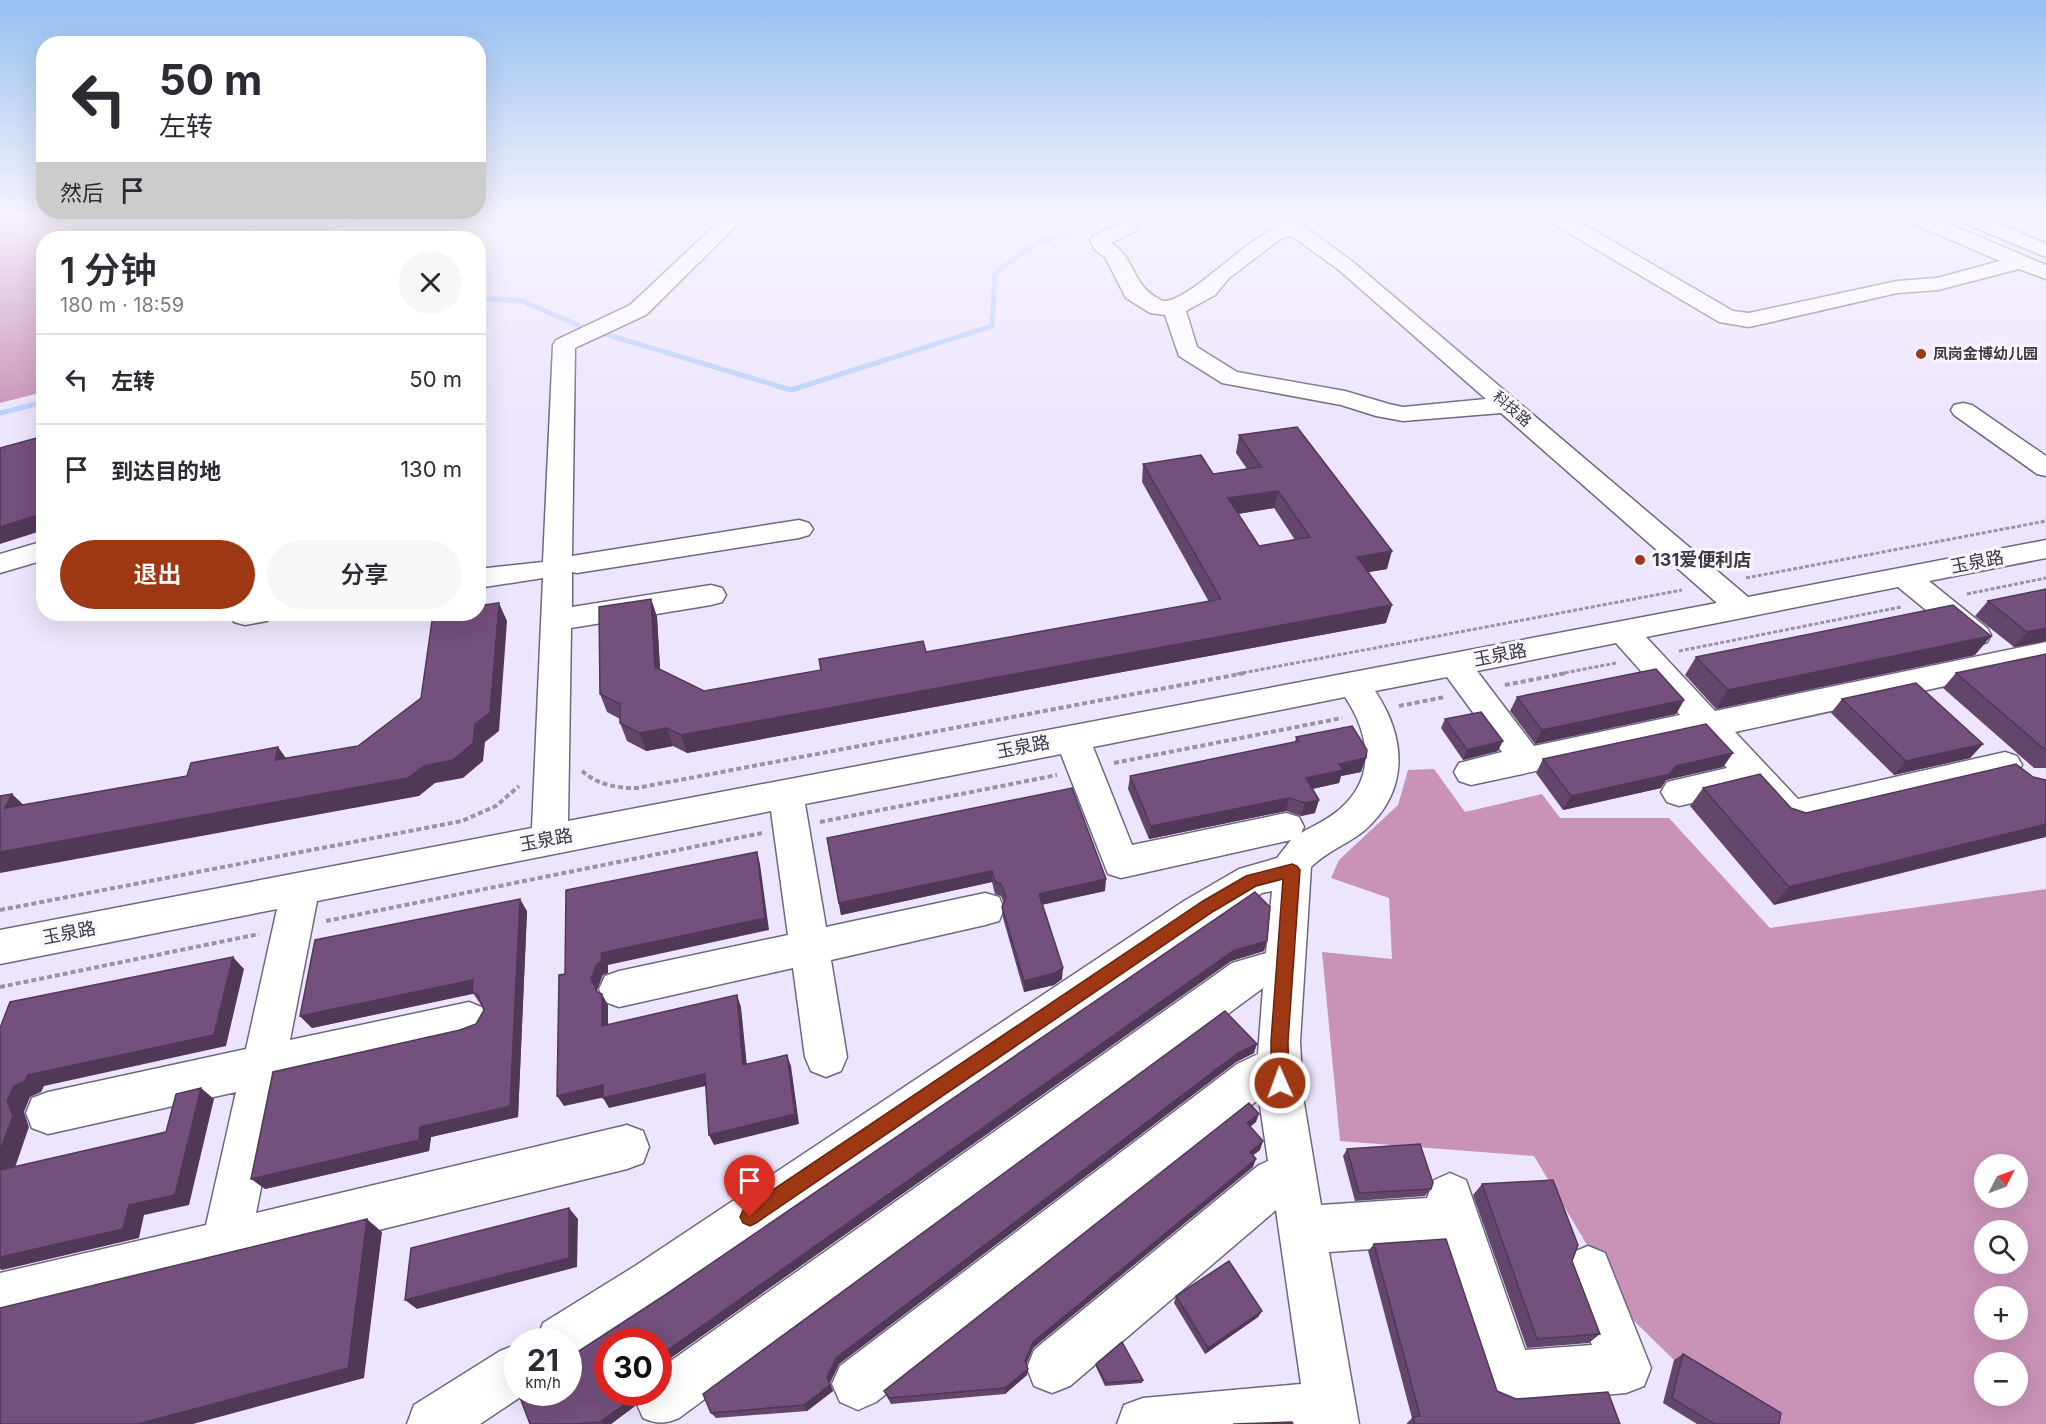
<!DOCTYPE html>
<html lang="zh">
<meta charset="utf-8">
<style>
body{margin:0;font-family:Inter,"Noto Sans SC",sans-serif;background:#f7f7f7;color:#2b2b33;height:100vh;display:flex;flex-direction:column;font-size:22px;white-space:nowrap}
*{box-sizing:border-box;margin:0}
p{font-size:20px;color:#7c7c81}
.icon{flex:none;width:33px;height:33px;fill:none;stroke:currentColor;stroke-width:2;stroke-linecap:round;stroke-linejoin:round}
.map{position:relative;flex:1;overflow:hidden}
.panel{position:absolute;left:36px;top:231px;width:450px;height:390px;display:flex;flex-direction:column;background:#fff;border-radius:24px;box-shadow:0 6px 24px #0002}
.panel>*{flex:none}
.top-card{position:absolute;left:36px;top:36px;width:450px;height:183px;border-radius:24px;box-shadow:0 6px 24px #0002;background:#fff;color:#2b2b33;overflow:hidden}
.needle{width:39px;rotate:48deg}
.fabs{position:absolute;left:1974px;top:1154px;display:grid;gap:12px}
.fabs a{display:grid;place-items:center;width:54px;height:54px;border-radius:50%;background:#fff;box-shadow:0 6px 24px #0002;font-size:30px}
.speed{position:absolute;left:504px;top:1328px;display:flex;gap:12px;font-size:30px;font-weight:700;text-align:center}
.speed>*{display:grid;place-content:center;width:78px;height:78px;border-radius:50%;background:#fff;box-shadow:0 6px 24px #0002;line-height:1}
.speed small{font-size:15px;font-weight:400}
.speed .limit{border:9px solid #d22;background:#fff;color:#111}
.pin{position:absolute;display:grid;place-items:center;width:51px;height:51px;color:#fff;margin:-62px -26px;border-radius:50% 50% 50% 0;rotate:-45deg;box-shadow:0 0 6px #0007}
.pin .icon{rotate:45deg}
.me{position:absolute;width:66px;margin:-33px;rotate:358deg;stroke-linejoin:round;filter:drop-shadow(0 0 4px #0008)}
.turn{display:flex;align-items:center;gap:21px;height:126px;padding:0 24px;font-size:27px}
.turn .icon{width:78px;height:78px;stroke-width:2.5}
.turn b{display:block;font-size:42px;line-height:51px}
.then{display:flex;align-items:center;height:57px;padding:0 24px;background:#0003;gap:12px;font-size:22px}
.round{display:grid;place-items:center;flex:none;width:63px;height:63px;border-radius:32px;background:#f7f7f7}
.head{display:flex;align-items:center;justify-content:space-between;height:102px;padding:0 24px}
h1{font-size:36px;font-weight:600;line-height:45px}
.cta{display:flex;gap:12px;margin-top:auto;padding:12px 24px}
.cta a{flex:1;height:69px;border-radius:36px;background:#9e3814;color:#fff;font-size:24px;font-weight:600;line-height:69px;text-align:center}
.cta a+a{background:#f7f7f7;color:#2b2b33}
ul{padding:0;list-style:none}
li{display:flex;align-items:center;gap:18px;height:90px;padding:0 24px;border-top:2px solid #e1e1e2}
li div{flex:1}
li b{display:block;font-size:22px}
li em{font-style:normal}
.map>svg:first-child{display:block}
.forest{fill:#c992b7;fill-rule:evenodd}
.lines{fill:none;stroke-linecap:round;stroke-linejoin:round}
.stream{stroke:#b8d1fc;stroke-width:5}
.minor-casing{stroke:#6f6780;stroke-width:3}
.highway-casing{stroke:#6f6780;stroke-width:3}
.path-far1{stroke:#9993a5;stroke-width:3;stroke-dasharray:4 2;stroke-linecap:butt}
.path{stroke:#9993a5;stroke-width:4;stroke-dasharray:5 3;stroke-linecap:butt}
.minor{fill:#fff;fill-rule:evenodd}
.highway{fill:#fff;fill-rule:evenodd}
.wall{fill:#64456c;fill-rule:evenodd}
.shaded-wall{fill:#513858}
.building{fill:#74507d;stroke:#513858;stroke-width:1.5;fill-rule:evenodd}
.route{fill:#9e3814;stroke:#67240d;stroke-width:1.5}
.poi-dot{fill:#9e3814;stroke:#f8f6fc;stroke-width:2}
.labels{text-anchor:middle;stroke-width:6;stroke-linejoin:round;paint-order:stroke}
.far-poi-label{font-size:15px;font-weight:bold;fill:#3c3844;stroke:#f8f6fc;text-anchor:start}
.far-street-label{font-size:15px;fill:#3c3844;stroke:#f8f6fc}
.poi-label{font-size:18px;font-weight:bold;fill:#3c3844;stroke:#f8f6fc;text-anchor:start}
.street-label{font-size:18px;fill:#3c3844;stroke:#f8f6fc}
</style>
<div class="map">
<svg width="2046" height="1424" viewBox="0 0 2046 1424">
<rect width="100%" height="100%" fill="#ede5fd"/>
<path class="forest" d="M0,216H370L327,231L337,238H44L43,392L0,403Z
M1434,769L1465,812L1542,794L1560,818H1669L1770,928L2046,889V1424H1775L1674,1360L1630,1317L1534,1156L1340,1141L1322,952L1392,959L1389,898L1331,878L1339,860L1398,805L1408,770ZM1984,1164H2018V1197H1984ZM1984,1230H2018V1263H1984ZM1984,1296H2018V1329H1984ZM1984,1362H2018V1395H1984Z"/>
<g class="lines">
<path class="stream" d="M478,298L522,301L582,327L791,390L992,326L995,273L1037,243L1066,233
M0,413L44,402"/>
<g class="minor-casing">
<path id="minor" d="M725,216H746L646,315L575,348L572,556L799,520L809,523L813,529L809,535L799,538L577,573L572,572V607L711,585L722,588L726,595L722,602L711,605L571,628L568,821L1717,603L1501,413L1403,421L1376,416L1341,405L1222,383L1179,356L1165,315L1150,313L1126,298L1105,257L1095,250L1090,240L1093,236L1122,223H1136L1139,227L1136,231L1111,243C1136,258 1131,286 1161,300C1181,310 1250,234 1279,227L1268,216H1290L1353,262L1748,597L2046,540V558L1929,581L1987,628L1991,635L1987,642L1976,646L1965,642L1898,587L1646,637L1715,711L2046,642V664L1735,732L1798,799L2005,752L2017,756L2022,765L2017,774L2005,778L1791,829L1778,825L1747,790L1679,806L1667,802L1661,792L1667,782L1727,768L1698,736L1471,785L1459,781L1454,772L1459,763L1502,752L1447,677L1375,691C1406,737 1410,790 1365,830C1348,844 1327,851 1311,867L1300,1041L1303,1097L1321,1205L1427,1198L1434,1180L1450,1173L1466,1180L1525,1350L1592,1345L1564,1270L1571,1253L1588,1246L1605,1253L1651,1368L1644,1386L1626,1393L1508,1403L1490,1395L1441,1244L1329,1252L1359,1424H1117L1124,1405L1143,1398L1301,1384L1276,1210L1070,1386L1052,1393L1034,1386L1027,1368L1034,1350L1259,1165L1268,1161L1259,1099L876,1402L858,1410L840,1402L832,1384L840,1366L1237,1064L1258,1054L1263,988L679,1418C665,1424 657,1424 643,1418L635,1400L638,1392H658V1370L1232,963L1266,953L1272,891L1262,893L1212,925L669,1300L579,1359L568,1363V1341H536L543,1323L635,1266L1184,901L1239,869L1277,858L1291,840L1121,878L1108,874L1061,754L805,804L826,927L985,893L999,897L1004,909L999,921L985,925L831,960L847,1057L841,1071L826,1077L811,1071L805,1057L793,968L619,1007L605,1002L599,989L605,976L619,971L788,935L771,811L317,901L290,1040L469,1002L484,1008L490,1021L484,1034L469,1040L282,1082L256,1213L627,1125L643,1131L649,1147L643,1163L627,1169L0,1323V1273L206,1225L236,1092L48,1134L32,1128L26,1113L32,1098L48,1092L246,1049L277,909L0,964V930L532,828L543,578L478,588V569L543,562L553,345L556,340L630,305ZM1292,236L1339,270L1486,399L1403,407L1389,404L1345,391L1237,372L1197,347L1186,311L1215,295L1229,278L1282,238ZM1616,643L1680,715L1534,746L1477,671ZM1345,697C1369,733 1377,776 1341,808C1329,819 1315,825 1301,833L1304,827L1299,817L1286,813L1132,845L1093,747Z
M1545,216H1569L1733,311L1749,313L1897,281L1937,278L2000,261L1905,220L1903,216H1930L2046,265V279L2019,269L1938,290L1897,293L1749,327L1719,322L1547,220Z
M1963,403L1972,405L2046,456V476L2037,474L1954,415L1951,410L1954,405Z
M44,541V560L0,573V554Z
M231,614H271L267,621L245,625L234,622Z
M518,1344V1392H528L480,1424H407L414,1405L500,1351Z"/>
</g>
<g class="highway-casing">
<path id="highway" d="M1954,216H1981L2046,244V257L1956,220Z"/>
</g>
<path class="path-far1" d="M1746,578L2046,521
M1967,594L2046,578
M1679,651L1901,607
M1237,674L1682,590
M1559,674L1616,663"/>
<path class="path" d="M1505,685L1567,673
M1399,706L1445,697
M1114,763L1342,718
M582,771C598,785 616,788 637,788L1245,673
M820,822L1057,775
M0,910L462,821L496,806L519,786
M326,921L762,833
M0,987L259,934"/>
<use href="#minor" class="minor"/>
<use href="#highway" class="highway"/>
</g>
<path class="wall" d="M1239,435L1387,569L1368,572L1386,623L687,753L673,746L646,751L627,741L620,723V719L607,712L600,694L651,599L657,617L660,670L704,691L1209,602L1142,482L1143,464L1213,474L1247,469L1236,453ZM1274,508L1295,540L1259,546L1238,514Z
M2046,589V641L2014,647L1975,616L1988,601Z
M2046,654V768H2034L1943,688L1956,673Z
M1975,655L1716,709L1685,675L1696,657Z
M1517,697L1684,700L1676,714L1535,744L1510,711Z
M1842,699L1983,744L1970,758L1894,775L1831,713Z
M1445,719L1498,751L1463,760L1441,728Z
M1296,737L1361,772L1341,776L1339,783L1312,789L1315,813L1301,816L1286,811L1149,839L1128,789L1130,776L1295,742Z
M1733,753L1723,767L1666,780L1661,788L1563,810L1536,773L1543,759Z
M2016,764L1774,905L1690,806L1703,788L1791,808L1806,813Z
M827,838L1105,891L1042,905L1062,979L1054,985L1024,992L1003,918L1002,907L1004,903L1001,896L995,894L992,882L841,915Z
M1255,892L1264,951L1231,961L658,1367V1341H608L635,1406L611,1424H530L573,1355L665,1295Z
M527,911L518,1117L431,1137L429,1151L265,1189L476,1024L484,1010L481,1005L473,993L312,1028L300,1016Z
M1225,1011L1254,1053L1236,1062L839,1364L830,1383L833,1391L807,1411L716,1418L711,1413Z
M1256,1122L1250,1127L1260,1150L1253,1155V1167L1033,1348L1026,1365L1028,1369L1027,1375L1005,1394L891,1404L884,1391Z
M1347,1149L1431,1189L1425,1196L1355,1201L1343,1156Z
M1482,1184L1572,1261L1600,1334L1589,1343L1527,1348L1473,1195Z
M1374,1244L1497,1391L1516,1399L1620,1424H1407V1423L1412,1418L1368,1251Z
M1176,1296L1262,1311L1258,1317L1205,1354L1174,1303Z
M1683,1354L1779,1424H1697L1663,1403L1674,1360Z
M1096,1364L1143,1380L1142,1383L1105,1386L1096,1367Z"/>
<path class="shaded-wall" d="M1278,491L1274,508L1225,516L1228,498Z
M44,513V530L0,544V527Z
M1392,551L1387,569L1352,575L1357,557Z
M651,599L657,617L661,685L655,667Z
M499,603L507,621L499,731L485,742L483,761L463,778L435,783L419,796L0,873V852L475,724Z
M1392,605L1386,623L687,753L681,735Z
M2046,628V641L2014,647L2027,632Z
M1991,636L1975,655L1716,709L1728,690Z
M1684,700L1676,714L1535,744L1542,730Z
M667,728L673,746L646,751L639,733Z
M1503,741L1498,751L1463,760L1467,750Z
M1983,744L1970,758L1894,775L1906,761Z
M278,747L291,765L275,760Z
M1733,753L1723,767L1666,780L1661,788L1563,810L1571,796L1676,766Z
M1366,758L1361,772L1341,776L1339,783L1303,791L1306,778L1339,764Z
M12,794L30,811L5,808Z
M1289,798L1286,811L1149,839L1151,826Z
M1319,800L1315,813L1301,816L1305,803Z
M2046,824V837L1774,905L1789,887Z
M757,852L760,864L769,930L608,965V973L603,975L597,990L602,1001V994L608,1005V1037L602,1026L597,992L591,978L601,953Z
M992,871V882L841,915L839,903Z
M1106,879L1105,891L1038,905L1039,894Z
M520,899L527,911L518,1117L431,1137L429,1151L265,1189L251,1179L420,1127L510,1106Z
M1267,941L1264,951L1231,961L658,1367V1357L1233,951Z
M233,957L244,969L226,1046L44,1086L41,1092L30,1097L24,1112L29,1127L10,1182L0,1176V1151L7,1101L14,1086L28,1075Z
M1063,968L1062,979L1054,985L1024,992V981Z
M473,980L482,992L312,1028L300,1016Z
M737,995L741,1007L748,1076L743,1065Z
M1257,1044L1254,1053L1236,1062L839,1364L830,1383L833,1391L807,1411L804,1405L827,1377L836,1358L1238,1053Z
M787,1055L791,1066L799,1124L714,1145L709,1135Z
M705,1074L710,1085L609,1108L603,1098Z
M603,1085L610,1096L564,1106L557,1096Z
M201,1088L214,1099L189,1205L144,1215L139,1238L2,1270L0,1269V1257L129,1205Z
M1259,1114L1256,1122L1244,1132L1247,1123Z
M1263,1141L1260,1150L1247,1160L1250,1152Z
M1256,1159L1253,1167L1033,1348L1025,1367V1361L1033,1342Z
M569,1208L578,1219L577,1267L417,1309L405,1300Z
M367,1219L382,1232L364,1378L193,1424H138Z
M1262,1311L1258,1317L1205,1354L1208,1348Z
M1028,1369L1027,1375L1005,1394V1388Z
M627,1392H636L633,1399L635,1406L611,1424H603L600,1422Z"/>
<path class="building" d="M1297,427L1392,551L1357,557L1392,605L681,735L667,728L639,733L620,723V704L600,694L599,607L651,599L655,667L704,691L821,670L819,659L923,641L926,652L1221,599L1143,464L1201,455L1213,474L1261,467L1239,435ZM1278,491L1310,537L1259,546L1228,498Z
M44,436V513L0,527V448Z
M2046,589V628L2027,632L1988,601Z
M499,603L490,713L475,724L473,743L453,760L424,766L408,778L0,852V796L12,794L5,808L187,776L191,763L278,747L275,760L358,746L421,698L433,614H478V606Z
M1953,605L1991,636L1728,690L1696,657Z
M2046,654V751L1956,673Z
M1656,669L1684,700L1542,730L1517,697Z
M1916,683L1983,744L1906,761L1842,699Z
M1481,712L1503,741L1467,750L1445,719Z
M1706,724L1733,753L1676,766L1670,774L1571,796L1543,759Z
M1352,726L1367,750L1366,758L1339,764L1343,770L1306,778L1319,800L1305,803L1289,798L1151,826L1130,776L1299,741L1296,737Z
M2016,764L2033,777L2046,780V824L1789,887L1703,788L1760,774L1791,808L1806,813Z
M1072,788L1106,879L1039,894L1063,968L1055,973L1024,981L1002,907L1006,897L1001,884L995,882L992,871L839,903L827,838Z
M757,852L765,918L601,953L602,961L597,964L591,978L597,992L602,994V1026L737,995L743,1065L787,1055L795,1114L709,1135L705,1074L603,1098V1085L557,1096L559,975L565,974L566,890Z
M1255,892L1270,907L1267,941L1233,951L658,1357V1341H608V1392H627V1393L629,1401L600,1422L575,1424H530L518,1392H568V1356L573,1355L665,1295Z
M520,899L510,1106L420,1127L419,1140L251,1179L273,1072L460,1030L476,1024L484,1010L478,995L472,992L473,980L300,1016L315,940Z
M233,957L214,1035L28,1075L25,1081L14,1086L7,1101L13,1116L0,1151V1028L10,1002Z
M1225,1011L1257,1044L1238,1053L836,1358L827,1377L830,1385L804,1405L711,1413L703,1394Z
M201,1088L175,1195L129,1205L123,1229L0,1257V1170L166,1132L176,1094Z
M1249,1103L1259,1114L1247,1123L1263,1141L1250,1152L1256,1159L1033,1342L1025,1361L1028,1369L1005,1388L889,1398L884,1391Z
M1420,1144L1433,1183L1431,1189L1359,1193L1347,1149Z
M1553,1180L1578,1245L1572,1261L1600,1334L1537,1339L1482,1184Z
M569,1208V1258L405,1300L411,1248Z
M367,1219L348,1368L138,1424H0V1308Z
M1446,1239L1497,1391L1516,1399L1608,1392L1620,1424H1415L1413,1417L1420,1416L1374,1244Z
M1229,1261L1262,1311L1208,1348L1176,1296Z
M1122,1342L1143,1380L1106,1383L1096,1364Z
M1683,1354L1781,1413L1779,1424H1714L1672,1398Z
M518,1378V1384H515L513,1381Z
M1292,1422L1293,1424H1233Z"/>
<linearGradient id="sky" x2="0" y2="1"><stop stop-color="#95c0f0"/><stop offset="0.52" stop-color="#f7f3fe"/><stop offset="1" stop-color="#f7f3fe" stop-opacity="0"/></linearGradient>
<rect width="2046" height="416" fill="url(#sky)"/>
<path class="route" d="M1292,864L1297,866L1300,870L1288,1041L1289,1083L1286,1089L1280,1091L1274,1089L1271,1083V1041L1283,879L1256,886L1214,911L756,1223L750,1226L743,1223L740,1217L743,1210L1203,901L1246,876Z"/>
<g class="poi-dot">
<circle cx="1921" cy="354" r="6"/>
<circle cx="1640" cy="560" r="6"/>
</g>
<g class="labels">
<g class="far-poi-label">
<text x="1933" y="359">凤岗金博幼儿园</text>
</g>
<g class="far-street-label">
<text transform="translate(1512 409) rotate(41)" y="5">科技路</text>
</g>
<g class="poi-label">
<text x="1652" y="566">131爱便利店</text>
</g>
<g class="street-label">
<text transform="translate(1977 562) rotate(-11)" y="6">玉泉路</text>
<text transform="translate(1500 655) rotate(-11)" y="6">玉泉路</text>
<text transform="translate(1023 747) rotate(-11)" y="6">玉泉路</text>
<text transform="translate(546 840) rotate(-11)" y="6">玉泉路</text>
<text transform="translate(69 933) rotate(-11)" y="6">玉泉路</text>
</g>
</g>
</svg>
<div class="fabs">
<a><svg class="needle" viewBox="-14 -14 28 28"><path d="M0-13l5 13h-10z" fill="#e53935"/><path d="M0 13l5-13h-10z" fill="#7c7c81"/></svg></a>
<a><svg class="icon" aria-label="search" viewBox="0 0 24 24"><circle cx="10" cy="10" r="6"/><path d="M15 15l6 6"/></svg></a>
<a>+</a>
<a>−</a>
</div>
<div class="speed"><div>21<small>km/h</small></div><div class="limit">30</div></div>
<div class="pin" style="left:750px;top:1217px;background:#d93025"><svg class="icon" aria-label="arrive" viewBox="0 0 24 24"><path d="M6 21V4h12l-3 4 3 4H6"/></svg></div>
<svg class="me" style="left:1280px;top:1083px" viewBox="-20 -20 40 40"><circle r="17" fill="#9e3814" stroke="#fff" stroke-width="3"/><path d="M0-11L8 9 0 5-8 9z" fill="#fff"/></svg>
<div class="top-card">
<div class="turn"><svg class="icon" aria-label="left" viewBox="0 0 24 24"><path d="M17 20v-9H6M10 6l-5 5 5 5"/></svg><div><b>50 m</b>左转</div></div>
<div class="then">然后<svg class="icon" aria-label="arrive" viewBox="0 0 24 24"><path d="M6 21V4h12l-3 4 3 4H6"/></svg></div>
</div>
<section class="panel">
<div class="head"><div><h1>1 分钟</h1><p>180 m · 18:59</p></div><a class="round"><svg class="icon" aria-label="close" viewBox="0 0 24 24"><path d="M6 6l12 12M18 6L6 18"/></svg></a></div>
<ul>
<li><svg class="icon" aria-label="left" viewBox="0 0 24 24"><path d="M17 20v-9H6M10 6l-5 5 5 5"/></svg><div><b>左转</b></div><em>50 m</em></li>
<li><svg class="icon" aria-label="arrive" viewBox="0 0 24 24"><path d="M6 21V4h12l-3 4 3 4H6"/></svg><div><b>到达目的地</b></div><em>130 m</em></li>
</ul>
<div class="cta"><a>退出</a><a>分享</a></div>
</section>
</div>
